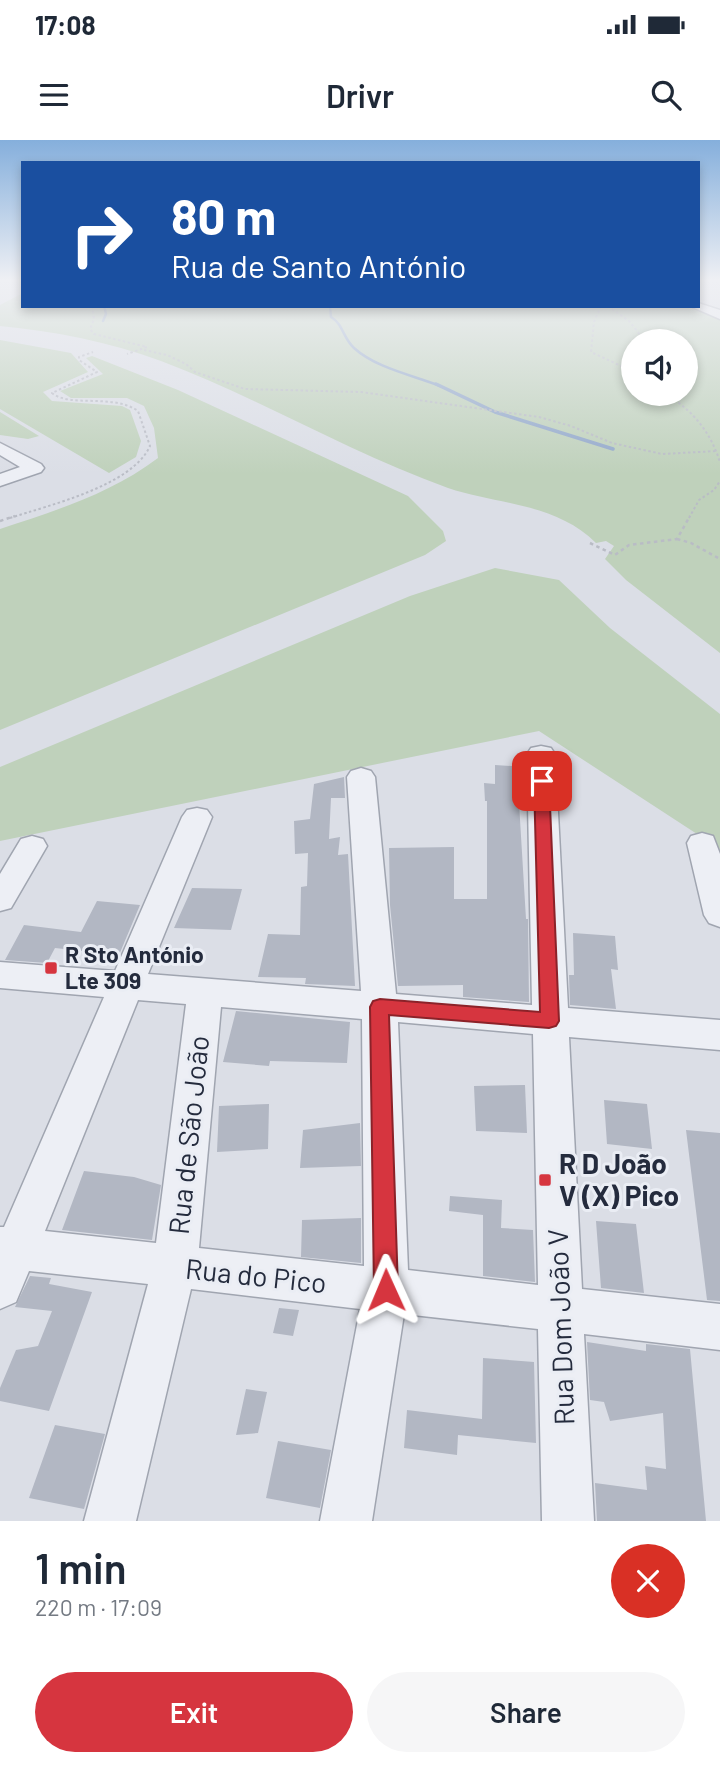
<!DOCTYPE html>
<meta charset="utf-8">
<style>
body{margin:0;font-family:Barlow,sans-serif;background:#f6f6f7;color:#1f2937;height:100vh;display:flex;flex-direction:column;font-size:26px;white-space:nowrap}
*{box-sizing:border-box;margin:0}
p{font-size:23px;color:#747a83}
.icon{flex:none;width:38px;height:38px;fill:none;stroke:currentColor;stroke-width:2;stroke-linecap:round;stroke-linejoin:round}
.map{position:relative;height:1381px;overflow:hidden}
.drawer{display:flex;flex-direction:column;background:#fff;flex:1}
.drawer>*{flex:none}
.guide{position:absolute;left:21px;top:21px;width:679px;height:147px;border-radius:0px;box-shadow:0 4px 10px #0003;background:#1a4fa0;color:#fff;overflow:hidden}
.controls{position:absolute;left:621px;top:189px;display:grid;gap:14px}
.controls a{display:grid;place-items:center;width:77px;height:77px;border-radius:50%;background:#fff;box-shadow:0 4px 10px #0003;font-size:35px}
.pin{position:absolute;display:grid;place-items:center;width:60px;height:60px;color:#fff;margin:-30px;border-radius:14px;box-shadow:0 4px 10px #0006}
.me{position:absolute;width:77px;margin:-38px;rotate:359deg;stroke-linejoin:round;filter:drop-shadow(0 0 5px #0008)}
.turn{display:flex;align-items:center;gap:24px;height:147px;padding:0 35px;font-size:32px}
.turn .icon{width:91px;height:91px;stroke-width:2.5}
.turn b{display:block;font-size:49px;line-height:60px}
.round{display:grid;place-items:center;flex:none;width:74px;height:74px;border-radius:37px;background:#f6f6f7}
.head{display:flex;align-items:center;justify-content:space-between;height:119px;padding:0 35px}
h1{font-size:42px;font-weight:600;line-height:52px}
.cta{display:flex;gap:14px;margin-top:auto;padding:14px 35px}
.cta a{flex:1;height:80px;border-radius:42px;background:#d6353f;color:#fff;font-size:28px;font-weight:600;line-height:80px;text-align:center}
.cta a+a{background:#f6f6f7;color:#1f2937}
.status{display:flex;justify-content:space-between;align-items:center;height:49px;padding:0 35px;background:#fff;direction:ltr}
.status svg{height:19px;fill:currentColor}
header{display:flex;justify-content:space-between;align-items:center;height:91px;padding:0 35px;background:#fff;font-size:32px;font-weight:600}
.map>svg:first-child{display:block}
.green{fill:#bfd1bb;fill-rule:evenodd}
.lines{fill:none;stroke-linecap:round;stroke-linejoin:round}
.stream-far1{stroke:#92a8ca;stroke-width:2.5}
.stream{stroke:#92a8ca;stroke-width:3.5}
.building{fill:#b2b7c3}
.minor-casing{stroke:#a0a5b0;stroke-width:3}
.path-far1{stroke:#b9bcc5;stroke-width:2;stroke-dasharray:2.5 2.5;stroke-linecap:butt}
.path{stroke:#b9bcc5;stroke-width:2.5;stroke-dasharray:3.5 3.5;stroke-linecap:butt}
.minor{fill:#edeff5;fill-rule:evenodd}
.route{fill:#d6353f;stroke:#8b2229;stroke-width:2}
.poi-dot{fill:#d6353f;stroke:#eaedf4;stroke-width:2.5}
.labels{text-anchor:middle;stroke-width:6;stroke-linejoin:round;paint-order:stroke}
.poi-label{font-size:23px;font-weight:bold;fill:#242b3d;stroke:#eaedf4;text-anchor:start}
.near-street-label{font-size:28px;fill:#242b3d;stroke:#eaedf4}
.near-poi-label{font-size:28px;font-weight:bold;fill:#242b3d;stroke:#eaedf4;text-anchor:start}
</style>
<div class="status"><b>17:08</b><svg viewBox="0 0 49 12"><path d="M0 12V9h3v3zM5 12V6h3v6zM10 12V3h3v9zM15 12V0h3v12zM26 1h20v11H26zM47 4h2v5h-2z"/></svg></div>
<header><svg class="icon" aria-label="menu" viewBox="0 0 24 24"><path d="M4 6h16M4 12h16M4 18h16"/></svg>Drivr<svg class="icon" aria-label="search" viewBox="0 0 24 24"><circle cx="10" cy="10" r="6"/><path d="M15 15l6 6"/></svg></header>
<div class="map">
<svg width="720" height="1381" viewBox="0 0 720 1381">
<rect width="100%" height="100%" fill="#dbdee6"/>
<path class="green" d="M23,153V166H684L720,179V513L626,440L605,419L614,406L606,401L596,403C556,363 499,365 448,348C350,313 259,258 161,221C110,202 54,191 0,186V165ZM634,201H686V254H634Z
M0,200L71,213L88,232L43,252L52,261L122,266L130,270L141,301L136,317L109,333L0,269Z
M92,216L178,250L408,356L443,391L446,401L425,415L0,590V389C57,370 110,354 158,318L154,288L144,266L127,258H71L60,251L103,234L86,218Z
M0,272L39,296L28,299L0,295Z
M495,428L559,440L610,488L720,574V709L539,591L0,701V627L410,456Z"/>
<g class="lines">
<path class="stream-far1" d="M330,166L331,177C343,184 343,198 354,208C376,228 412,235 440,246
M103,181L106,174L104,166"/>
<path class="stream" d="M436,244L495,272L613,309"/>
</g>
<path class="building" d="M495,625L525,627L524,663H519L526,779H528L529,862L463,857V845L398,846L390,765L389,708L454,707V759H487V661H485L484,643L495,644Z
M344,637L345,658H331L329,699L340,697L338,715L348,714L355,846L305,844L306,838L258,837L268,794L300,795L301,747L307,746L308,713L295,714L294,681L310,679L314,644Z
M192,748L242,749L231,790L174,788Z
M97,761L140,765L119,815L55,808L47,823L5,820L24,785L81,792Z
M573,793L615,796L618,830L611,829L616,869L570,865L569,835H574Z
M236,871L350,882L347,923L270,921L269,926L223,922Z
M525,945L527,993L476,991L474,946Z
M604,960L647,964L652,1009L607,1004Z
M269,964L268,1009L217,1012L219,966Z
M360,983L361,1026L300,1028L303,990Z
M686,990L720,993V1161L707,1160Z
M84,1031L134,1037L161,1045L152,1100L62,1090Z
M450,1056L502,1060L501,1088L533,1090L535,1142L483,1136V1075L449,1071Z
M361,1078V1123L301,1117L302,1080Z
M596,1081L636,1084L644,1153L601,1148Z
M30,1136L51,1138L49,1144L92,1152L49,1271L0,1261V1248L16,1210L38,1206L52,1171L15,1167Z
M279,1168L299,1170L293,1196L273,1193Z
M587,1202L646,1211V1204L690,1209L706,1381H597L595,1343L647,1350L645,1326L666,1329L663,1273L610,1281L604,1262L590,1260Z
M483,1218L534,1222L536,1303L458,1295L457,1315L404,1308L407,1270L482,1279Z
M246,1249L267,1252L258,1293L236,1295Z
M55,1285L105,1294L84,1369L29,1358Z
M278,1301L331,1310L320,1368L266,1358Z"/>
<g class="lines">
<g class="minor-casing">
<path id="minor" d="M698,163L720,170V179L690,166H698Z
M0,303L41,324L44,328L41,332L0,346V334L20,327L0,315Z
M541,606L551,608L555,614L568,868L720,880V910L569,897L582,1149L720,1164V1210L584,1194L594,1381H542L538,1189L404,1174L372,1381H320L360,1169L191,1149L136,1381H84L148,1144L29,1131L16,1162L0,1169V1087H4L104,857L0,848V822L115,831L182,677L187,670L197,668L207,670L212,677L148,834L361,851L347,637L351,631L361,628L371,631L375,637L396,854L532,865L527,614L531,608ZM138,860L186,864L156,1103L45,1091ZM221,867L362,879L364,1126L199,1108ZM398,882L533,894L538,1145L408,1130Z
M702,693L713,696L720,714V787L709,783L704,775L687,703L691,696Z
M32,696L43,699L47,706L11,768L0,771V734L21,699Z"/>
</g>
<path class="path-far1" d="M4,142L7,141
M92,166L94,179L90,189L94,194L147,207L127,214
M601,166L594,182L591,212L634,232
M608,166L629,181L645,201
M144,210L167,215L186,224L195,232L245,249L361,252L539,277L571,286L612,303L662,314L717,311
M666,254C693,271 710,291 720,322
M10,378C49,365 132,346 150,306L138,271C112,253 70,268 52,253L97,232L79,220V217L93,212
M689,378L699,360L714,350L720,341"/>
<path class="path" d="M0,381L15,376
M677,399L691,403L720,419
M590,403L615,415L629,405L677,399L690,376"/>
<use href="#minor" class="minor"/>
</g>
<linearGradient id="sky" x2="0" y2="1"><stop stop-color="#85afdc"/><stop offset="0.42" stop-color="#eff0f4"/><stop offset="1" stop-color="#eff0f4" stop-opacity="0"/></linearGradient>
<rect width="720" height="334" fill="url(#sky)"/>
<path class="route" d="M542,636L549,641L559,881L556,886L549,888L389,875L398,1150L395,1159L386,1162L378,1159L374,1150L370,867L373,861L380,859L540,872L534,641Z"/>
<g class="poi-dot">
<rect x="44" y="821" width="14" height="14" rx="3.5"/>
<rect x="538" y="1033" width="14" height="14" rx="3.5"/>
</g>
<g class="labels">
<g class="poi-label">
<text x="65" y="823">R Sto António<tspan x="65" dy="26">Lte 309</tspan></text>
</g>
<g class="near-street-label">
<text transform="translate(189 995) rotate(-84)" y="10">Rua de São João</text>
<text transform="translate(256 1136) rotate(6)" y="10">Rua do Pico</text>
<text transform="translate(561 1187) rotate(-92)" y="10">Rua Dom João V</text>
</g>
<g class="near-poi-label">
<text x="559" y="1034">R D João<tspan x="559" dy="32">V (X) Pico</tspan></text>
</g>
</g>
</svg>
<div class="controls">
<a><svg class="icon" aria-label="sound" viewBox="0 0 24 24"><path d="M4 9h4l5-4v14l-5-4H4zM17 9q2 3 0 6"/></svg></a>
</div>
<div class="pin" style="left:542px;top:641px;background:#d93025"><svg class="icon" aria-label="arrive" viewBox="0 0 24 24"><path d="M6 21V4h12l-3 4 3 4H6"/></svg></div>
<svg class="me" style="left:386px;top:1150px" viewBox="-20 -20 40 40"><path d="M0-17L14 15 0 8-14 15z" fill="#d6353f" stroke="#fff" stroke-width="4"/></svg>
<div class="guide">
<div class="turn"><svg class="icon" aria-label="right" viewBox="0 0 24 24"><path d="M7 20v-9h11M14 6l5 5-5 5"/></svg><div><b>80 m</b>Rua de Santo António</div></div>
</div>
</div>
<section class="drawer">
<div class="head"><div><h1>1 min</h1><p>220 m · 17:09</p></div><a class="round" style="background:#d93025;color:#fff"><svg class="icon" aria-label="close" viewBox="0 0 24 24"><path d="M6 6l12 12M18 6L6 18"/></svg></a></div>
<div class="cta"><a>Exit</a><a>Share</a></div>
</section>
